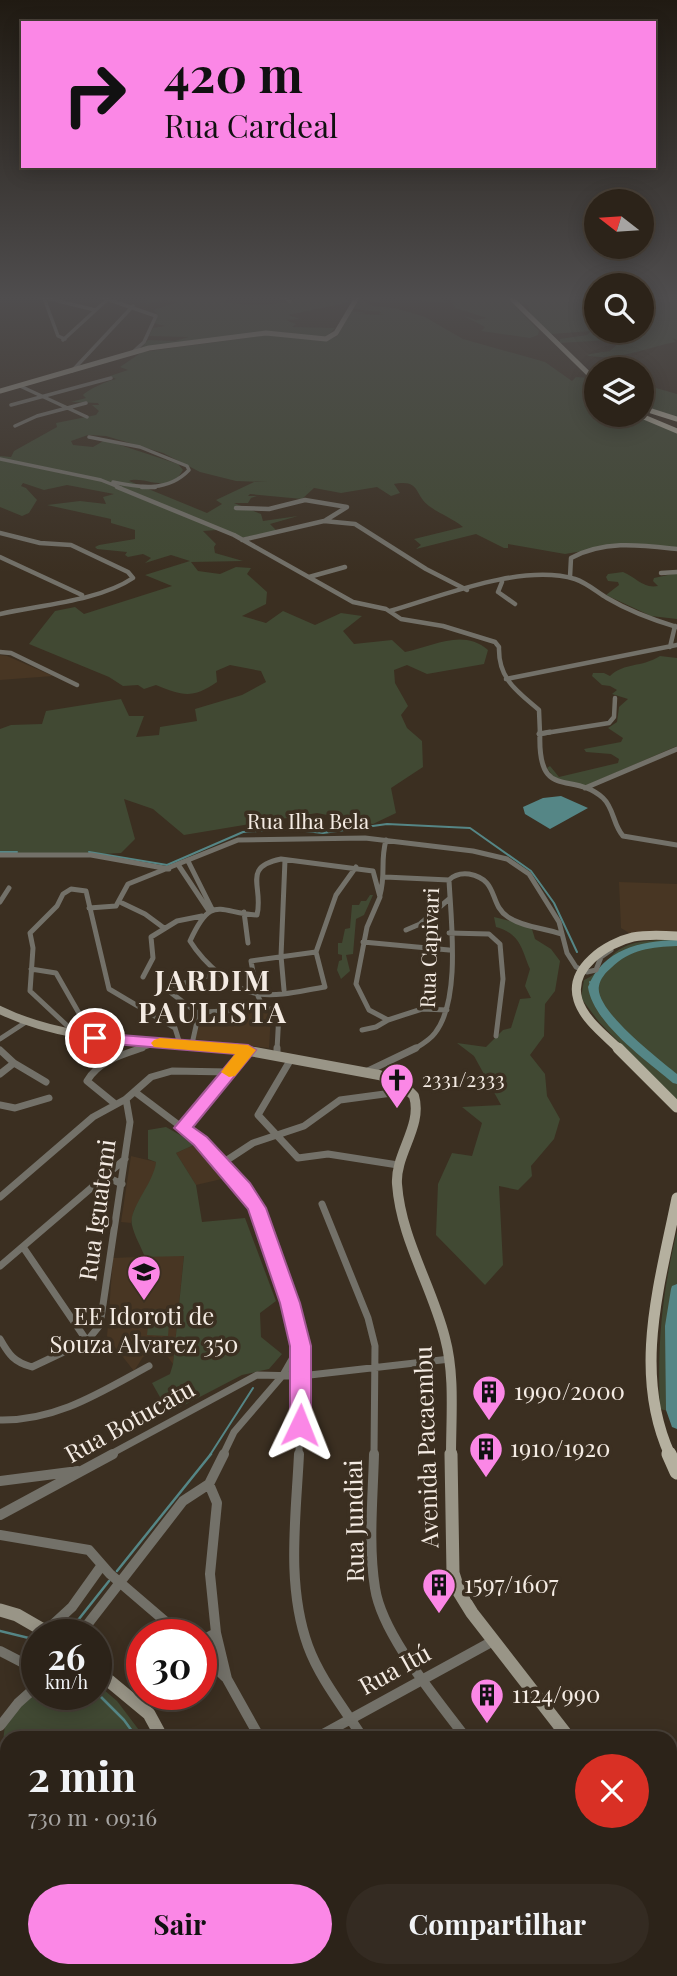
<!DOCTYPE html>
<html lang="pt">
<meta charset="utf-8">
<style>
body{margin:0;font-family:"Playfair Display",serif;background:#342b22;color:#f1f3f6;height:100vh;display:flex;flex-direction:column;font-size:26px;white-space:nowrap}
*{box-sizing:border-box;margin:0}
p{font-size:23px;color:#a6a4a2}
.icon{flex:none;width:38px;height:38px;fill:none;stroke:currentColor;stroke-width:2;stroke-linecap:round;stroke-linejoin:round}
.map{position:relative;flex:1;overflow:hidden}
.panel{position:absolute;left:0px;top:1731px;width:677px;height:247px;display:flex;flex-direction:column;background:#2c2319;border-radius:21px 21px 0 0;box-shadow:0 4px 18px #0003,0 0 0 2px #484038}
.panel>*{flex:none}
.top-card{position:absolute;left:21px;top:21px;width:635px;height:147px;border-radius:0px;box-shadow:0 4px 18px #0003,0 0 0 2px #484038;background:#fb87e6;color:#111;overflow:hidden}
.needle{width:46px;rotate:287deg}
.tools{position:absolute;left:584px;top:189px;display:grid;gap:14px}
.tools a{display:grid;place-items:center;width:70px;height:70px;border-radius:50%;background:#2c2319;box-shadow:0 4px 18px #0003,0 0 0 2px #484038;font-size:35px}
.speed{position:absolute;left:21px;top:1619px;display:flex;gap:14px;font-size:35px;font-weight:700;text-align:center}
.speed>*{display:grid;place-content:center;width:91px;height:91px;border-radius:50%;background:#2c2319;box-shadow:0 4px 18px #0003,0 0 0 2px #484038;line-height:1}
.speed small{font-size:18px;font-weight:400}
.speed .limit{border:10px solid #d22;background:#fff;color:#111}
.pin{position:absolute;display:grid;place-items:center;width:60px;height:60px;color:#fff;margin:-30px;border:4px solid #fff;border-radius:50%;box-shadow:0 2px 7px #0007}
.me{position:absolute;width:77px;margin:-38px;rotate:2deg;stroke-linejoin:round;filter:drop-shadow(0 0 5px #0008)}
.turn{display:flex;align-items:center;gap:24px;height:147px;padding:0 28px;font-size:32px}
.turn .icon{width:91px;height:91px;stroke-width:2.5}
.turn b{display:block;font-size:49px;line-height:60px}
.round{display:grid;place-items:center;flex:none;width:74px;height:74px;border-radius:37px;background:#342b22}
.summary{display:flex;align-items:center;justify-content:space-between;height:119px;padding:0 28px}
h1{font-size:42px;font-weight:700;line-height:52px}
.button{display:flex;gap:14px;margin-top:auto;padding:14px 28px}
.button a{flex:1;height:80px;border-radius:42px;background:#fb87e6;color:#111;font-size:28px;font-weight:700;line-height:80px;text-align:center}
.button a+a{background:#342b22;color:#f1f3f6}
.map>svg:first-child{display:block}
.built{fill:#483623}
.green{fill:#414933;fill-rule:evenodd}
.water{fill:#558686}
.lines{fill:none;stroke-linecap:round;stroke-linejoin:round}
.stream-far1{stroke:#558686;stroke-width:2}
.stream{stroke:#558686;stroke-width:2.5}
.river{fill:#558686;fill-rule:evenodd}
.street-far4{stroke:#737169;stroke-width:3.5}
.street-far3{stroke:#737169;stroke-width:4.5}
.street-far2{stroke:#737169;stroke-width:5}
.street-far1{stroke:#737169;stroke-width:7}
.street{stroke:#737169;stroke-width:10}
.secondary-far3{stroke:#999587;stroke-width:5}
.secondary-far2{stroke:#999587;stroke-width:8}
.secondary-far1{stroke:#999587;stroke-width:10}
.secondary{stroke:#999587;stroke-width:13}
.primary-far3{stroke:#b5b09f;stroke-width:5}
.primary-far2{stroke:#b5b09f;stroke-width:9}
.primary-far1{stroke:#b5b09f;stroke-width:11}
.primary{stroke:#b5b09f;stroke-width:15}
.route{fill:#fb87e6;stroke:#a35896;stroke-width:2}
.slow{fill:#f59e0b}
.labels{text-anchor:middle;stroke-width:7;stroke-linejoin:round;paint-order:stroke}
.street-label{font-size:21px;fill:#f4ebe3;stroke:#3b2f21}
.poi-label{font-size:21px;fill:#f4ebe3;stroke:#3b2f21;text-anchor:start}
.near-street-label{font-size:24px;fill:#f4ebe3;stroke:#3b2f21}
.near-poi-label{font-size:24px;fill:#f4ebe3;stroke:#3b2f21;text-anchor:start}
.district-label{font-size:28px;font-weight:bold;letter-spacing:2px;fill:#f4ebe3;stroke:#3b2f21}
</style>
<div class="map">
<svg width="677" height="1976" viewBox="0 0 677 1976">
<rect width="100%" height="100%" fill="#3b2f21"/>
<path class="built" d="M0,655L7,656L53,676L0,680Z
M619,882L677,884V933H629L621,928Z
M243,1012H268L271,1015L269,1048L195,1039L201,1018Z
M196,1144L226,1178L196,1185L176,1153Z
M131,1156L156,1162L155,1176L134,1210L131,1223L121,1222Z
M184,1255L173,1364L167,1356L156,1352L143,1357L134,1371L107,1337L113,1258Z"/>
<path class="green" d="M138,296H228L229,300L220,302C245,305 281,307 305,297L303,296H337L351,302L288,315L300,319L286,320L296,324L292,327L335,328L325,338L281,332L144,348L142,347L148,340L175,341L189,337L149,336L153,328L165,326L154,323L158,315L153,310L178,302L164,300L146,304L148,299Z
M362,296H436L448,303L383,297L379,299L381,301L379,303L364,300L373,306L395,308L425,317L463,339L545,362L572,381L576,377L589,378L597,385V415H637L677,432V548L625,544L565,554L508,544V548H504L476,534L416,549L421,545L414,539L463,527C452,518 440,514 429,506C414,495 421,479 394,484L400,493L391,496L377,487L341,493L282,482L314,488L302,499L250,494L248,496H257L251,498L248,503H234L261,514L263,521L298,516L270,524L277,531L241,538L217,530L203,531L216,544L214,547L215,553L243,561L191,562L198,571L220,574L236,567L251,568L247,574L267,592L266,604L242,616L266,623L283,611L315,625L341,613L362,616L343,631L354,644L392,640L405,652C433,647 462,628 488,650L484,664L427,674L407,665L394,670L395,683L408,706L401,715L407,728L422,741L423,767L391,788L396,813L373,824L317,813L184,835L153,809L124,799L135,839L121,853L42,857L0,851V729L11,725L42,724L46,711L121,699L129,716H144L136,737L159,735L160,727L197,721L195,709L242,695L266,682L261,671L230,665L216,671L217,682C192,699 183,696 156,685L144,689L138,685L123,686L109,677L29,644L55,611L75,607L84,614L172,586L145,575L190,561L171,555L145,563L151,558L143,554L128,557L125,555L127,552L97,549L95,547L99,545L135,539V530L111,523V519L47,505L80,501L106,504L103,497L114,494L67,485L44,490L23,483L21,486L26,488L37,500L29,513L22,516L0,507V456L11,457L14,451L57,427L56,423L96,415L99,411L92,405H99L98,403L71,402L86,398L83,395C89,389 107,381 116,379L110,376L128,370L120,367L142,352L276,334L331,339L337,336L352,311L367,313L356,314L385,315L379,314L382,312L353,309L360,300H364ZM88,435L106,436L163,453L200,472L236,481L268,482H254L216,500L222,504L207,513L129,481C144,475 169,496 183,470L178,464L105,440L93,447L73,445L71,441Z
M447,296H505L539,331L538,335L530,338L481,331L485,327L462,315L476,320L487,318L455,308L450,297Z
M510,296H597V331H642V300L668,296L677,301V340L672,338L676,342C647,347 619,361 589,356L587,355L590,354L610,351L623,339L560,343V339L587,335L592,331L551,334L530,314L527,304H519Z
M642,384L677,394V418L642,407Z
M623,572C636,577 643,589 658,586L653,581L654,578L677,573V619L651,616L606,595L619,585L618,582L608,581L606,577L608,574Z
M660,656L677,658V746L585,786L555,779L547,768L550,766L559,777L618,763L619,759L611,754L586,752L584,749L621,742L623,738L608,728L617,722L619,707L628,699L612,694L617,690L610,686L602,685L592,676L593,673H604L610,676C625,662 641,668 660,656Z
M370,895H373L364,915L356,919L353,954L346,955L350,971L341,979L337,970L339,961L342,960V955L338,954V943H342L345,929L350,928L352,905H359L361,901H366Z
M494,917L531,926L535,939L551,949L560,961L555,991L545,1004L544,1036L530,1055L545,1074L547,1096L560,1119L554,1139L531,1166L532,1176L518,1190L499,1186L503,1265L485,1285L436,1235L438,1184L452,1153L472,1156L482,1123L462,1107L501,1105L474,1056L457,1043L486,1047L503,1030L511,1028L520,999L531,998L525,986L530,969C521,948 521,934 496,927Z
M677,939V1101L599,1022L581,998L584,980C601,973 607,956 622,948C638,939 659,941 677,939Z
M166,1127L196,1144L176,1153L196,1185L202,1222L245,1218L276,1301L260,1313L261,1337L282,1354L269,1369L242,1375L169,1413L152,1383L170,1374L173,1364L184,1256L145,1257C141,1247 134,1235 132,1225C128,1209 154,1183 156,1162L148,1159V1130Z
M677,1231V1413L660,1409C657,1343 662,1294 677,1231Z
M150,1309L170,1311L168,1336L147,1335Z
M96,1683L117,1701L145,1738H7V1830C2,1804 0,1745 6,1722C12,1710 27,1700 37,1691V1694H96Z
M7,1889V1970H282L285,1976H0V1900Z"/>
<path class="water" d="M561,796L588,808L550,829L525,814L523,807L543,798Z"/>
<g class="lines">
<path class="stream-far1" d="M0,852H17
M89,852L167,865L243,832L287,829L323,833L387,824L470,828L531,871L554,903L577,952
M590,982L593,987
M210,1455L253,1388"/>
<path class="stream" d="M117,1571L211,1454
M0,1631L37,1640
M67,1634L109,1581
M96,1692L124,1720L137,1738
M193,1970L196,1976"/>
<path class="river" d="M677,940V946C652,947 630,949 611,968C606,972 600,979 599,986C594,1010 659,1059 677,1074V1084L673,1083C646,1060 593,1023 588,987C603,949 640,941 677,940Z
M677,1284V1429L672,1427L666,1410L665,1326L671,1289L672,1286Z"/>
<path class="street-far4" d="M38,296L95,310
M98,296L156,316L144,342L132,353
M280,296L290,301
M44,298L58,336L65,339
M63,340L110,297
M72,371L133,306
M20,386L87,417
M11,405L111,378
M15,426L37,416L86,403
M89,437L140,447L187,466L189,470C168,492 141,488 113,482
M0,459L101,480L121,488"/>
<path class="street-far3" d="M117,487L234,535L353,602L386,609L401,619L443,626L495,642L499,647C498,679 517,691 539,710L540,734
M142,487H155
M236,508L269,509L305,500L347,507L326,520
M0,533L40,543L71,545L128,572L133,578C99,601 40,605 0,614
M242,540L324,521L355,524L426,569L467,590
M0,557L82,595
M661,573L677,572
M309,577L345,567
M570,577L571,558C605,540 640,545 677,549
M502,582L498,592L515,604
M390,611C442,596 522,563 575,579C587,583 597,592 607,598C629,611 653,620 677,627
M670,647L675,626
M0,652L11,653L77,685
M506,679L677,645
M539,734L609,723L614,717L615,698"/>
<path class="street-far2" d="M540,732C537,803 572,770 603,798C614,808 613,825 623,836L677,845
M539,734L550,732
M585,788L677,749
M0,855H91L169,869
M188,861L212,909
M179,866L209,911
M385,877L449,880
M380,895C386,873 380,862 386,840
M0,902L9,888
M122,903L145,914L164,928
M89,908L116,906L128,884L238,840L365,838L473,851L507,859L529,874L559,922L567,953L576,967L587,972L596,970L601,957L611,950
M244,912L248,943
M406,930L420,924L449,899
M449,933L489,934L500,944L503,979L496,1036
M363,942L449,950
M316,952L325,987C304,990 280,997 259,994C234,991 203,962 190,941C212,893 219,913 257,915C264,887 241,867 281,859L373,871L380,897L367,927L356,984L369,1010L388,1020L422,1009L447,1010
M316,952L336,895L356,867
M31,969L56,973L80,1015
M143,977L153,958L151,937L177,921L202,916
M284,990L281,956L285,860
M264,1009L257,994L251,961L316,952
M199,1014L166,989L220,972
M362,1030L376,1027L388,1020
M75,1033L30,991L33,948L30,933L57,906L63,894L71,889L86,891L109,989L175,1028L180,1044
M0,1039L26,1022
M192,1044L198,1017L202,1012L272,1009L279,1013L277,1050
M136,1050L157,1043
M413,1050C421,1045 430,1040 435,1033C461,1000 451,921 449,880C455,874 461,873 469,874C500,880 488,904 508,917C523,927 544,928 561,934"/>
<path class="street-far1" d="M0,1050L14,1063L46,1082
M277,1055V1048
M291,1059L258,1115L298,1158L328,1154L398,1165
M366,1072L416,1048
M0,1074L14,1063
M135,1092L200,1141L244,1188L257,1207L290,1303L300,1346L299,1455
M114,1103L87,1081C99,1061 121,1055 142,1048
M0,1105L15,1108L49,1098
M183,1128L248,1050
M221,1164L253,1143L304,1126L340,1100L407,1091
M101,1180L111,1179L122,1184
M0,1197L93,1117L126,1099L151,1077L172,1071L229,1072
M322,1204L368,1318L375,1346L374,1455
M23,1247L87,1341
M0,1266L125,1159
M0,1339C9,1355 14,1362 32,1367L87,1341L100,1325L130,1122L126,1099
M0,1420C57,1421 101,1392 149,1366
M109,1455L257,1375L301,1376L450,1359
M223,1455L234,1432L283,1375L299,1347"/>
<path class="street" d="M299,1454C296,1517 286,1585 308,1646C320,1679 344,1708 363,1738
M374,1454C373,1497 368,1544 375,1588C382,1635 437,1699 466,1738
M0,1481L78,1471
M209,1484L217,1503L210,1574L216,1633L227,1679L260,1738
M0,1515L113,1454
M0,1535L89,1550L110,1574L180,1634
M47,1630L72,1607L102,1565
M80,1634L183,1501L209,1484L224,1454
M201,1641L216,1633
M0,1651L37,1670
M201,1654L225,1677
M0,1726L18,1703L37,1686
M316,1738L493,1641
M0,1835L7,1873
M0,1894L7,1877
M403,1970L405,1976
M507,1970L509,1976
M610,1970L612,1976"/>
<path class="secondary-far3" d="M0,391L149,348L266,333L326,339L336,333L358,296"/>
<path class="secondary-far2" d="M0,1010C78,1048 162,1037 245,1050"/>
<path class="secondary-far1" d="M233,1048L379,1075L400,1082L414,1096C423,1126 395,1154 397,1184C401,1239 432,1286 445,1338C455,1375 451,1417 451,1455"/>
<path class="secondary" d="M451,1454L453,1573L459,1592L472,1613L569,1738
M0,1610L17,1615L50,1634
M96,1670L149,1714L162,1738
M670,1888L677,1900
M670,1917L677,1912
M290,1970L293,1976
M592,1976L599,1970"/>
<path class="primary-far3" d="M509,296L597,382
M642,408L677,419
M639,415L677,431"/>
<path class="primary-far2" d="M620,1050C606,1036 584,1020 578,1000C568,968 607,943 633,937C648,934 663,935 677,936"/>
<path class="primary-far1" d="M618,1048L677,1107
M670,1455C632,1372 660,1283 677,1198"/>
<path class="primary" d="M669,1454L677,1472"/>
</g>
<linearGradient id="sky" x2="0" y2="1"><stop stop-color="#201a12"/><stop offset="0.52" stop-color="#4f4d4e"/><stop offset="1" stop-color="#4f4d4e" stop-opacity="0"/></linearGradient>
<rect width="677" height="573" fill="url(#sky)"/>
<path class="route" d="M95,1033L248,1045L256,1050L193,1127L207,1137L250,1183L266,1208L300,1303L311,1346V1425L308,1431L300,1433L293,1431L290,1425V1346L280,1303L248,1209L194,1145L174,1128L236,1054L90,1042L87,1038Z"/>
<path class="slow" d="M160,1038L248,1045L256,1050L235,1076L229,1077L221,1072L235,1054L154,1047L151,1043L154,1040Z"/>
<defs>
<g id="church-pin" transform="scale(1.75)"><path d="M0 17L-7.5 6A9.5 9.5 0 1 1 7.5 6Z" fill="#fb87e6" stroke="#3b2f21"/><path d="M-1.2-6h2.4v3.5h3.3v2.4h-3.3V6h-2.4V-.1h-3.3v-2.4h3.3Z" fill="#111"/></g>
<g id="school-pin" transform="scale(1.75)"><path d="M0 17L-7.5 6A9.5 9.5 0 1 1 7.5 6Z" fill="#fb87e6" stroke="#3b2f21"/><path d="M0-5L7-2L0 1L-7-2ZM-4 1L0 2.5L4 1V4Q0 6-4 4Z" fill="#111"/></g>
<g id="building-pin" transform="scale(1.75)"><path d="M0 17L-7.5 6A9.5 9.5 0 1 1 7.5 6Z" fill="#fb87e6" stroke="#3b2f21"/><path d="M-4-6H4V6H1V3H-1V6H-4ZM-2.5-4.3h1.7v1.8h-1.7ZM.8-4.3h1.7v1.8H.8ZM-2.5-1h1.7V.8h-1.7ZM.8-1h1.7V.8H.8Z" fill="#111"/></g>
</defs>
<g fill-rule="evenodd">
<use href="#church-pin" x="397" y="1080"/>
<use href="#school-pin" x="144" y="1272"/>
<use href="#building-pin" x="489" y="1392"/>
<use href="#building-pin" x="486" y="1449"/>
<use href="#building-pin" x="439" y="1585"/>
<use href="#building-pin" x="487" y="1695"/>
</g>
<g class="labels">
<g class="street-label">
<text x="308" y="829">Rua Ilha Bela</text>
<text transform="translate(430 948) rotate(-88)" y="7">Rua Capivari</text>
</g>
<g class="poi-label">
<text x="422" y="1087">2331/2333</text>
</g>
<g class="near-street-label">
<text transform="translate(98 1210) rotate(-82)" y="8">Rua Iguatemi</text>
<text transform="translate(130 1422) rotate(-29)" y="8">Rua Botucatu</text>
<text transform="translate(427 1447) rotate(-92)" y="8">Avenida Pacaembu</text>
<text transform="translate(355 1521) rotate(-91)" y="8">Rua Jundiai</text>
<text transform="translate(395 1670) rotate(-29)" y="8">Rua Itú</text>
</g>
<g class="near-poi-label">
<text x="144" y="1325" text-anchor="middle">EE Idoroti de<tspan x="144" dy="28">Souza Alvarez 350</tspan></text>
<text x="514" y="1400">1990/2000</text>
<text x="510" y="1457">1910/1920</text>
<text x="464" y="1593">1597/1607</text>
<text x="512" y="1703">1124/990</text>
</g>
<g class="district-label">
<text x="213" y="991">JARDIM<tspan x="213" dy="32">PAULISTA</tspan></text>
</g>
</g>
</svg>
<div class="tools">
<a><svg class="needle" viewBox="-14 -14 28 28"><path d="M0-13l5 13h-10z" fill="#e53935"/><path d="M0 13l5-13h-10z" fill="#a6a4a2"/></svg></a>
<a><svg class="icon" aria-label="search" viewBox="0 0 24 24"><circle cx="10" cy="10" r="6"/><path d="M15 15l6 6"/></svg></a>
<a><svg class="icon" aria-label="layers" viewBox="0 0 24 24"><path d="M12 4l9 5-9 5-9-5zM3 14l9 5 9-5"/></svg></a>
</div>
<div class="speed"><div>26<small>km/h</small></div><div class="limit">30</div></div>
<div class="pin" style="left:95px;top:1038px;background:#d93025"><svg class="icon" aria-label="arrive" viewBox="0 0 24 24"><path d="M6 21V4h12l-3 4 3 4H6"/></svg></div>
<svg class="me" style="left:300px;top:1425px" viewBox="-20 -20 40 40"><path d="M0-17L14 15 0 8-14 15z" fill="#fb87e6" stroke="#fff" stroke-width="4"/></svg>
<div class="top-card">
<div class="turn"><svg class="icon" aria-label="right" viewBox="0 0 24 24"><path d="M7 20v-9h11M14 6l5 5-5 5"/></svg><div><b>420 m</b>Rua Cardeal</div></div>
</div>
<section class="panel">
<div class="summary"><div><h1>2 min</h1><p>730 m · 09:16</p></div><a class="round" style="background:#d93025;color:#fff"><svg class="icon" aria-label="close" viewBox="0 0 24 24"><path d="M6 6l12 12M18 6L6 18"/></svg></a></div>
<div class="button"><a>Sair</a><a>Compartilhar</a></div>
</section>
</div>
